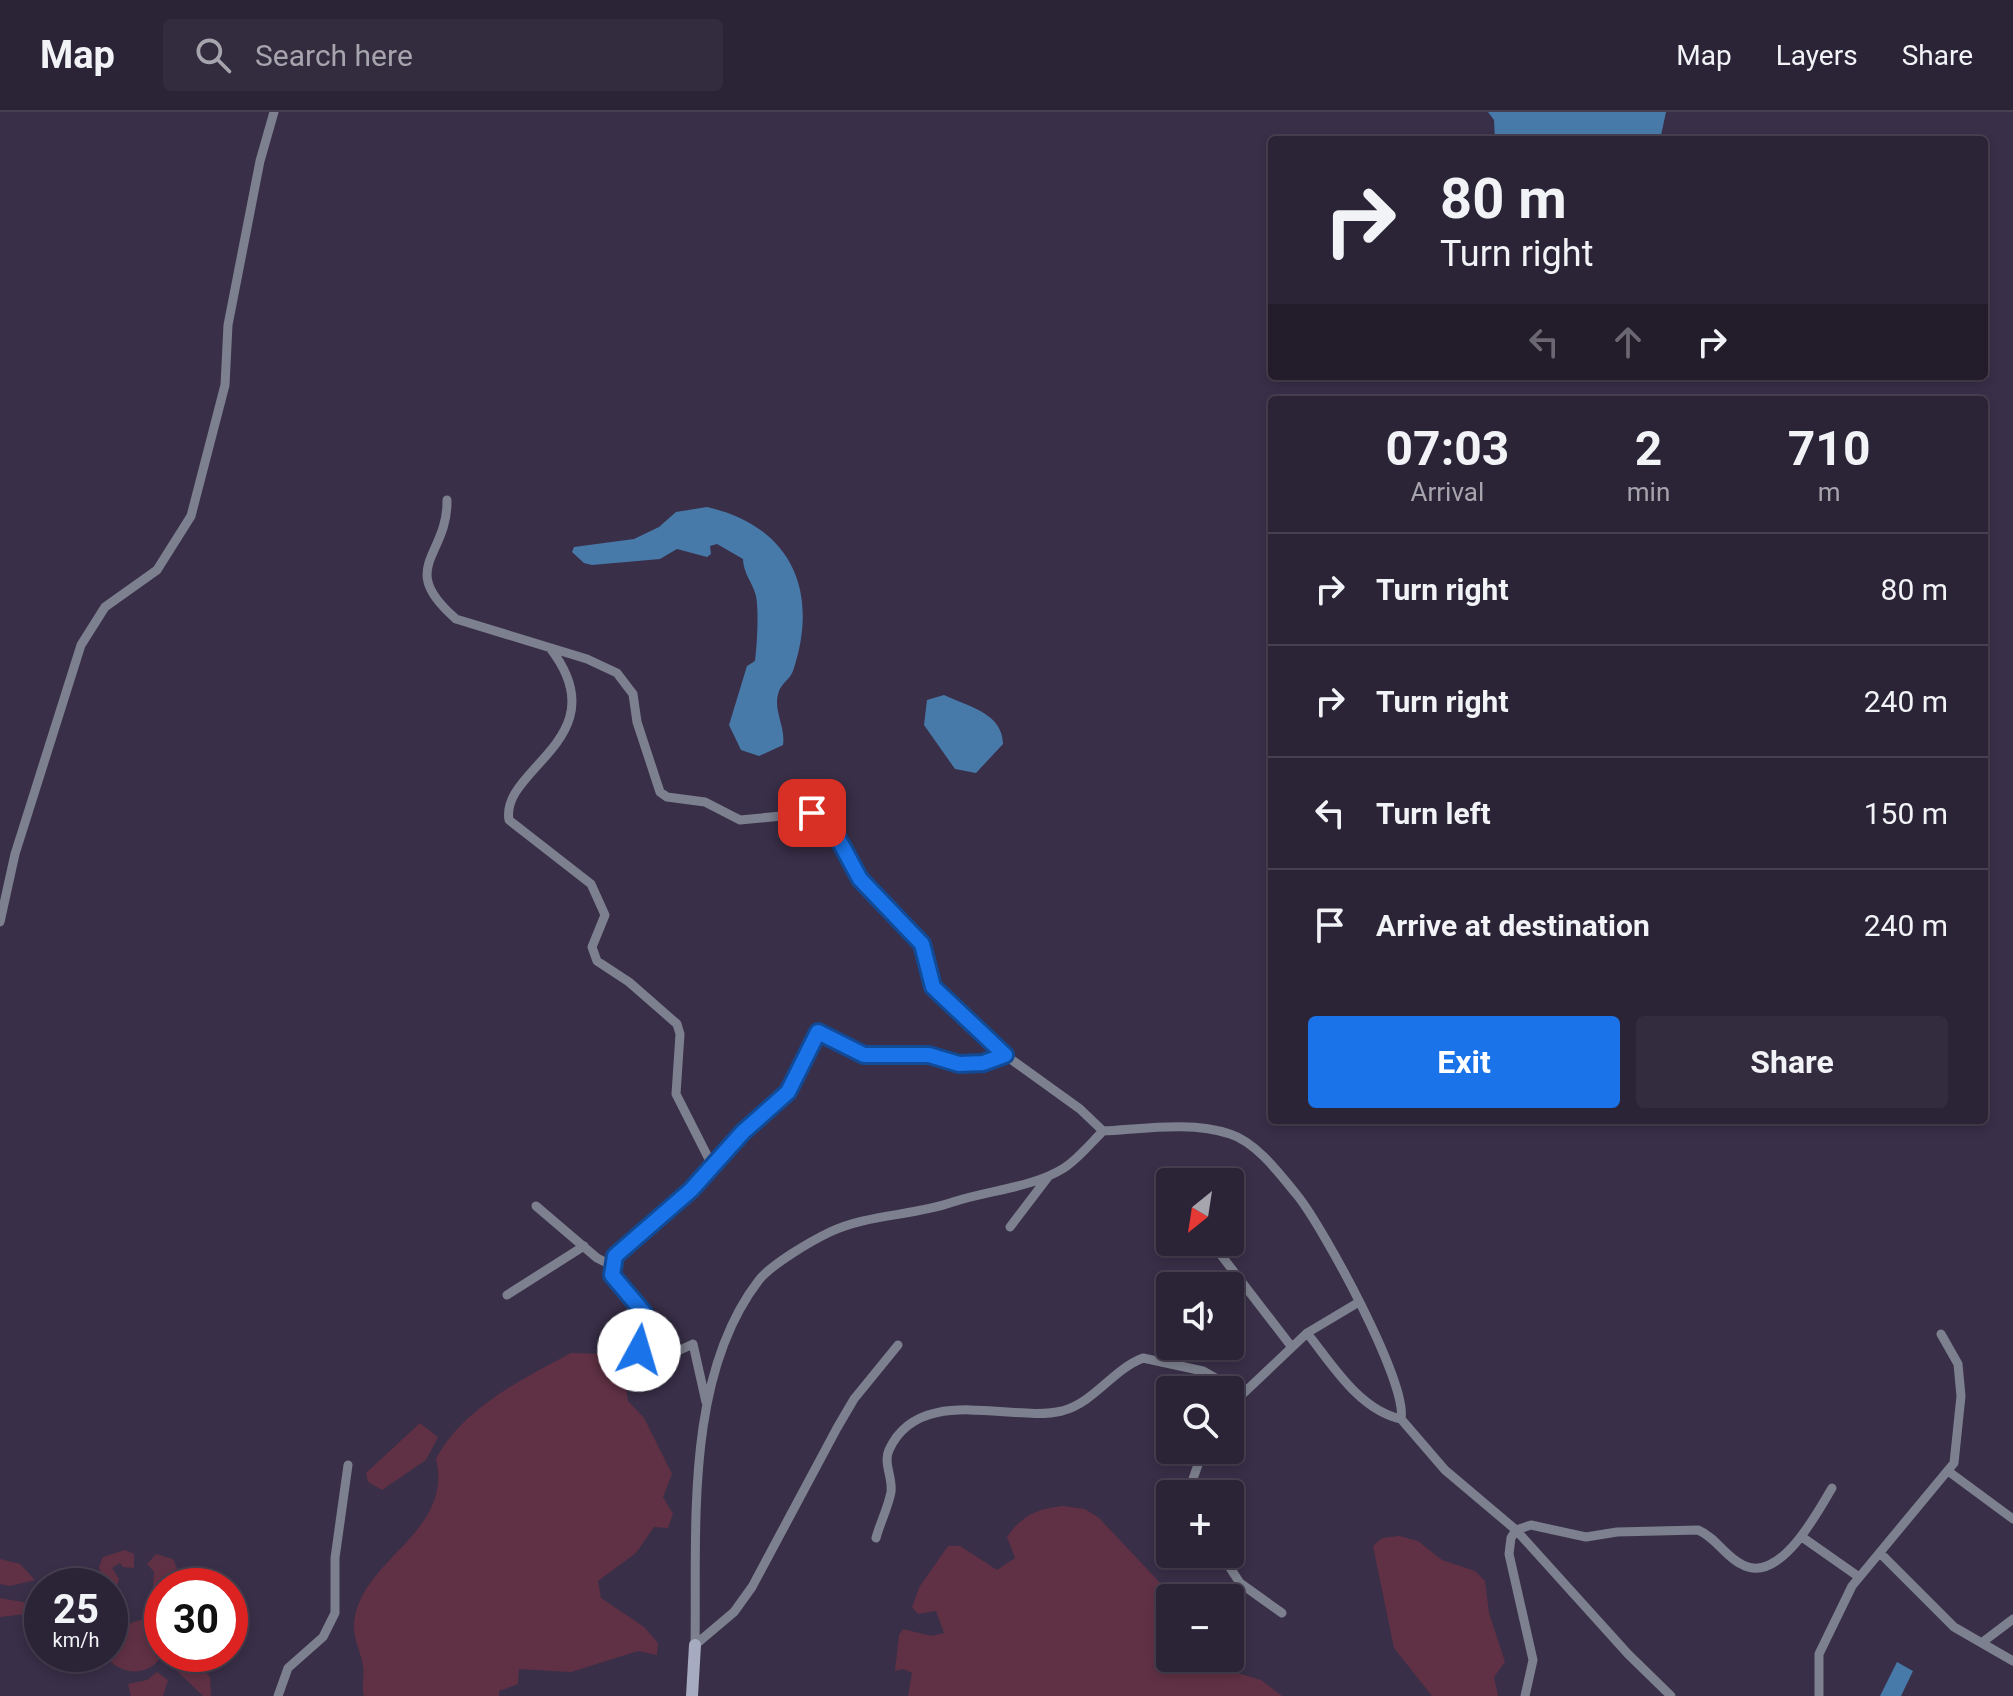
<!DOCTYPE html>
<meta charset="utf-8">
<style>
body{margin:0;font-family:Roboto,sans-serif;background:#332b3e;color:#f1f3f6;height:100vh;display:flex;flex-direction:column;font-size:30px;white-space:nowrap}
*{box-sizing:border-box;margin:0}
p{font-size:26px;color:#a6a4ad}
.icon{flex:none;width:44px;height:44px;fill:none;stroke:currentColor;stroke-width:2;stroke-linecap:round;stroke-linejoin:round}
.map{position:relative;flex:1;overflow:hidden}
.side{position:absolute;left:1268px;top:284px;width:720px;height:728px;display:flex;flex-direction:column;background:#2b2336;border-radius:8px;box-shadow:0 4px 12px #0003,0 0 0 2px #474051}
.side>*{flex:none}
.banner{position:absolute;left:1268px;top:24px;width:720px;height:244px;border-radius:8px;box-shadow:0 4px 12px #0003,0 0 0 2px #474051;background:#2b2336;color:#f1f3f6;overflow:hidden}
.needle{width:52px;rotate:210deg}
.controls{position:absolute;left:1156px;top:1056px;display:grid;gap:16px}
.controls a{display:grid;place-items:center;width:88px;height:88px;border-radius:8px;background:#2b2336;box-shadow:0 4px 12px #0003,0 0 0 2px #474051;font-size:40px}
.speed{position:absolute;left:24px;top:1456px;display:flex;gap:16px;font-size:40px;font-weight:700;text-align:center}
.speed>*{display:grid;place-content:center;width:104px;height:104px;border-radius:50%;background:#2b2336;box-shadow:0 4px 12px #0003,0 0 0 2px #474051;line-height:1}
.speed small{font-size:20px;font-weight:400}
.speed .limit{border:12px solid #d22;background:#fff;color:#111}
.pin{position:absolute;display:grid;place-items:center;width:68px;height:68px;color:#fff;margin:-34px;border-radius:16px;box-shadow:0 4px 12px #0006}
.me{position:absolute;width:88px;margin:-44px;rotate:6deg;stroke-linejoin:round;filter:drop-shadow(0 0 6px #0008)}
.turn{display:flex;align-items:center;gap:28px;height:168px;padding:0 40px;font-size:36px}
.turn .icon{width:104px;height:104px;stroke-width:2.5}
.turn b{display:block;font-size:56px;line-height:68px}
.lanes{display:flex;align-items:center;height:76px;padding:0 40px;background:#0003;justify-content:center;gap:40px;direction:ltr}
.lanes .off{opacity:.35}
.eta{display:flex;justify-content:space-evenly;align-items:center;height:136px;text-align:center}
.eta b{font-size:48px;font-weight:700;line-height:56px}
.button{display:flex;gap:16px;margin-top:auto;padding:16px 40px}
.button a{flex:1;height:92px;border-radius:8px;background:#1a73e8;color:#fff;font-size:32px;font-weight:700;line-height:92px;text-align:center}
.button a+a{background:#332b3e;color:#f1f3f6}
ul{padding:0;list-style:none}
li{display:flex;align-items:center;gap:24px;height:112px;padding:0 40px;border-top:2px solid #474051}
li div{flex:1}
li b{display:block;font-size:30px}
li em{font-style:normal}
header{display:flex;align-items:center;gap:48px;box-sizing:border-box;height:112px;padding:0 40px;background:#2b2336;border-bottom:2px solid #474051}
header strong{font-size:38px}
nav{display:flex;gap:44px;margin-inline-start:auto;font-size:28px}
.search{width:560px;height:72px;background:#332b3e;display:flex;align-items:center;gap:20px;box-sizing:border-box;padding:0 28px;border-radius:8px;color:#a6a4ad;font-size:30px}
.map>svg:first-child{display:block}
.green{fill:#603144}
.water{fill:#487aa9}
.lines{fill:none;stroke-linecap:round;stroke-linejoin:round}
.street{stroke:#7d808e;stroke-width:9}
.secondary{stroke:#a6abc1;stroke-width:12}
.route-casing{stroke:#114b97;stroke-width:20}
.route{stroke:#1a73e8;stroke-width:14}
</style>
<header>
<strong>Map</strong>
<div class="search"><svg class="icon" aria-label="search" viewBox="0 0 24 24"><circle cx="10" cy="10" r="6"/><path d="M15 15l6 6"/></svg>Search here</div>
<nav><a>Map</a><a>Layers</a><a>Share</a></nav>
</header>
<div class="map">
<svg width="2013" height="1584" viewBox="0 0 2013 1584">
<rect width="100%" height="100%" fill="#392f48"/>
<path class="green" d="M571,1241L606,1242L633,1250L634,1258L625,1269L628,1289L644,1306L672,1362L663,1385L673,1402L668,1416L654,1415L636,1441L598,1469L601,1486L644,1515L658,1531L657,1543L638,1539L571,1560L519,1557L518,1572L499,1579V1584H364C361,1574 365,1564 363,1553C360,1538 353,1527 354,1511C360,1447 454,1421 436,1347C462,1297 522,1267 571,1241Z
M420,1311L438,1325L426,1348L382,1378L368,1370L366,1361Z
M1063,1394L1085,1397L1099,1406L1163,1474L1170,1486V1546L1185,1556L1230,1559L1261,1568L1282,1584H908L912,1561L903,1557L895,1559L899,1523L903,1517L931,1524L944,1521L936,1499L918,1502L912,1495L920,1474L948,1434H960L997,1458L1015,1446L1007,1425C1022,1403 1037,1397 1063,1394Z
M1399,1424L1418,1429L1442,1448L1475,1459L1485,1469L1489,1501L1505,1550L1494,1565L1498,1584H1432L1394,1536L1373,1434L1382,1426Z
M125,1438L134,1442V1456L123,1455L120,1451L112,1456L119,1467L110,1498V1474L92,1473L102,1466L99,1455L103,1445Z
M156,1442L173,1447L179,1461L202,1474H162V1511L152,1488L154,1460L147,1452Z
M0,1447L20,1452L35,1468L10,1474L0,1472Z
M0,1486L28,1491L26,1502L0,1505Z
M143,1507C192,1541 136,1584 103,1542H110V1518Z
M171,1542H206L204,1559L210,1565L211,1584H203L176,1558Z
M157,1560L168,1568L163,1584H131L128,1572L147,1568Z"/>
<path class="water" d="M1488,0H1666L1660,28H1495L1494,8Z
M707,395C791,414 820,479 793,559C790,567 782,571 779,579C772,598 786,614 783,633L759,644L741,638L729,613L747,554L755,549C757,533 759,500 756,484C753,471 743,461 743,447L717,432L710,434L711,442L707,445L677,437L660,447L592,453L584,451L572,440L574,435L634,427L659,415L676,400Z
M944,583C967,594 1003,601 1003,632L976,661L955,657L924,613L927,588Z
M1897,1550L1913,1559L1901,1584H1880Z"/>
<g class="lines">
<path class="street" d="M447,388C448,445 396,455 456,507L587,547L617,561L633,582L637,610L660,680L667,685L705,690L740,708L812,701L827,706L860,767L922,832L933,875L943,887L1005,943L1080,997L1103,1019C1143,1017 1192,1009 1230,1022C1256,1030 1280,1062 1297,1083C1323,1115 1408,1271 1401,1307C1359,1298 1332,1252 1307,1221
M550,536C620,626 500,656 509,708L591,772L605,803L592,835L597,849L629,870L677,912L680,922L676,982L713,1055
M0,810L15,742L81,533L105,495L157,458L191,404L225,273L228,213L260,49L274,0
M1166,1078L1170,1082
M536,1094L597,1146L611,1153
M1010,1115L1048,1065
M1211,1130L1291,1234
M507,1183L584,1134
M706,1290L693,1232L658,1248L642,1244L639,1238L644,1201L612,1163L615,1144L622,1134L691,1078L743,1020L788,980L818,920L864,943H929L959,952L983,951L1005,943
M1230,1294L1307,1221L1359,1190
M1401,1307L1445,1358L1516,1418L1628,1542L1671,1584
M1948,1359L2013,1407
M1198,1382L1193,1367L1203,1338
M1802,1425L1859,1465
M876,1426C880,1411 888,1396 891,1380C893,1366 883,1351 889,1338C919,1271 1012,1311 1062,1299C1095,1290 1112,1258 1143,1246L1203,1259L1242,1281
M1880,1441L1954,1515L2013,1549
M1221,1442L1240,1471L1282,1501
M1984,1529L2013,1507
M695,1533C697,1417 684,1265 759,1168C772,1152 811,1129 830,1120C868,1102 913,1104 953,1090C989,1078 1032,1076 1064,1056C1078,1047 1091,1031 1103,1019
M695,1533L734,1500L752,1475L837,1316L854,1287L898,1233
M278,1584L288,1556L323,1525L335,1501V1446L348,1353
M1525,1584L1533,1548L1509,1442L1511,1426L1516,1418L1531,1413L1586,1425L1617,1420L1698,1418C1717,1426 1725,1445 1743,1453C1780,1472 1817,1401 1832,1376
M1819,1584V1542L1852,1474L1954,1351L1961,1284L1958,1252L1941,1222"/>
<path class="secondary" d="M692,1584L695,1533"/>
</g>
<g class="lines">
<g class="route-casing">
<path id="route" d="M639,1238L644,1201L612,1163L615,1144L691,1078L743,1020L788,980L818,920L864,943H929L959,952L983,951L1005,943L933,875L922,832L860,767L827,706L812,701"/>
</g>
<use href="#route" class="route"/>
</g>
</svg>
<div class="controls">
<a><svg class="needle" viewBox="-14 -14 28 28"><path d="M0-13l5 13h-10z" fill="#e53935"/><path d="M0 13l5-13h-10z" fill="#a6a4ad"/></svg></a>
<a><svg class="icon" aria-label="sound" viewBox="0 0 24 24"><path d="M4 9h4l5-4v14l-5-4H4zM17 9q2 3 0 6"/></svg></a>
<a><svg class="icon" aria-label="search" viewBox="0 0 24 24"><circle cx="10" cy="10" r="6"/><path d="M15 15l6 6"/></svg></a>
<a>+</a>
<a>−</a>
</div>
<div class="speed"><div>25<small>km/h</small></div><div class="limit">30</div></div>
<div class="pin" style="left:812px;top:701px;background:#d93025"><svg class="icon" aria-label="arrive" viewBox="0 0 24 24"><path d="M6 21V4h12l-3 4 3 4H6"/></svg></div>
<svg class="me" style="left:639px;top:1238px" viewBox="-20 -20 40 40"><circle r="19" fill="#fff"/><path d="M0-13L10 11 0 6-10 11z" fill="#1a73e8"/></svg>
<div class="banner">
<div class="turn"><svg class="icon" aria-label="right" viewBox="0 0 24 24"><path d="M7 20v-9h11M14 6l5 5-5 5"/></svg><div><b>80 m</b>Turn right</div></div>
<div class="lanes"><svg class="icon off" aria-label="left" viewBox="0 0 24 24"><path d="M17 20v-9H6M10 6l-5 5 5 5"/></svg><svg class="icon off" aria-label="ahead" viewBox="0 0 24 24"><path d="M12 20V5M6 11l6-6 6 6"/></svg><svg class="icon" aria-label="right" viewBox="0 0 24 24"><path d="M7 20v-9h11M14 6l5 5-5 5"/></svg></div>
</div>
<section class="side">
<div class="eta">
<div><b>07:03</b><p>Arrival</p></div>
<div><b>2</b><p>min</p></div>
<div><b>710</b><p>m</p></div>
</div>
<ul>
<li><svg class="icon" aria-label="right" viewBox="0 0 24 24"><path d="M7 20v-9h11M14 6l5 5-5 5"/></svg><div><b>Turn right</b></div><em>80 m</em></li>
<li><svg class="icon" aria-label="right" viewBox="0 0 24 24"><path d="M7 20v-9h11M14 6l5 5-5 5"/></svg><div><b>Turn right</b></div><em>240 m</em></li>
<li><svg class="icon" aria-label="left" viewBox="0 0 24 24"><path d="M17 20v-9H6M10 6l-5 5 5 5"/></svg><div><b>Turn left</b></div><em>150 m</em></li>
<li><svg class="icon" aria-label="arrive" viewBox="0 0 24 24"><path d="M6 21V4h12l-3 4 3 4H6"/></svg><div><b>Arrive at destination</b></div><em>240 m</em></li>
</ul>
<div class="button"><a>Exit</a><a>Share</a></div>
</section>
</div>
